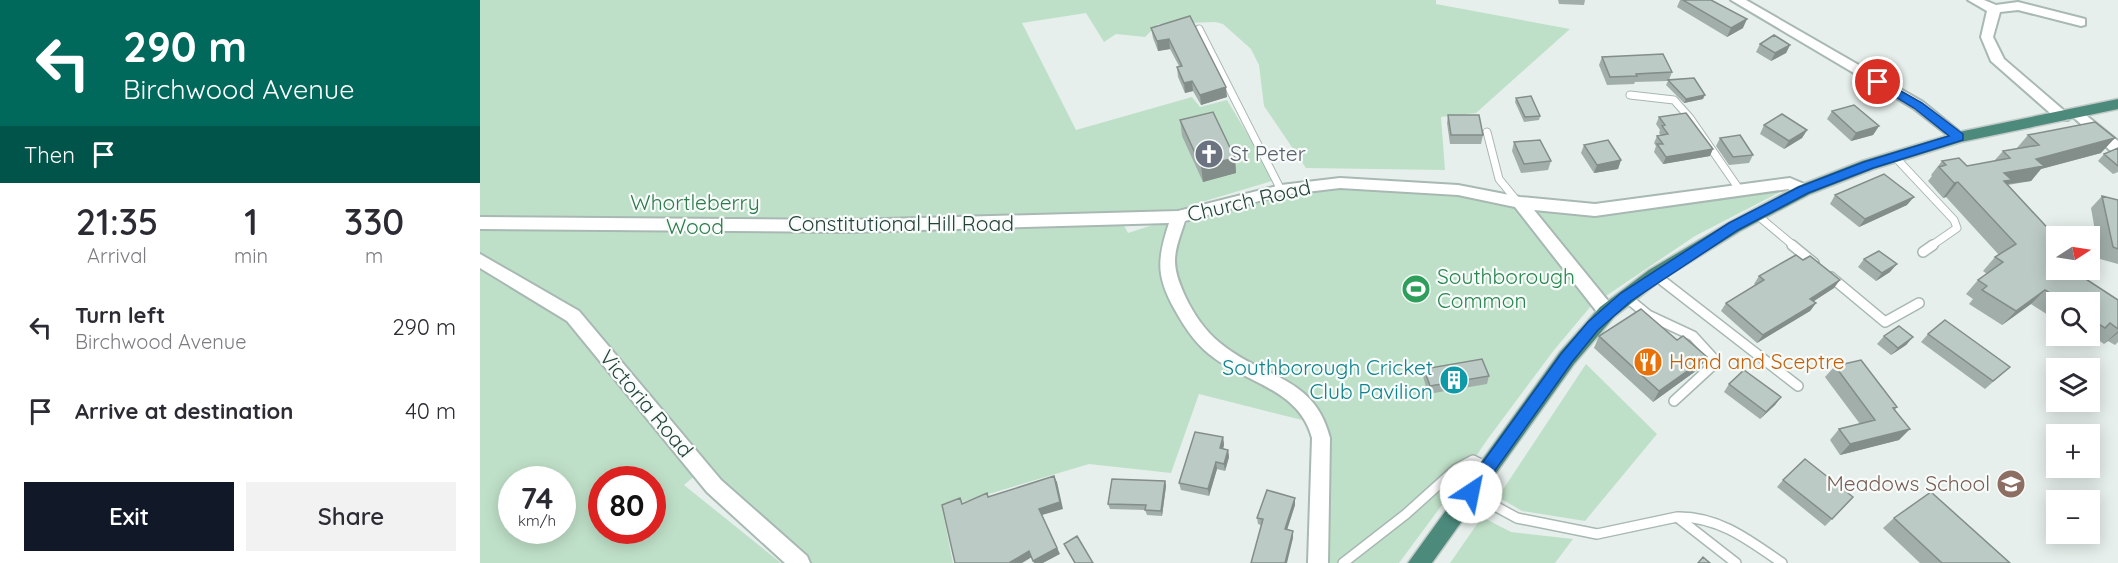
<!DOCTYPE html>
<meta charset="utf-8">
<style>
body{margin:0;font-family:Quicksand,sans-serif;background:#f2f2f3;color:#2b2b33;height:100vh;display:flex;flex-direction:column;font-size:22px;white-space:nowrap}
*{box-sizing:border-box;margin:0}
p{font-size:20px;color:#7c7c81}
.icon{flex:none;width:33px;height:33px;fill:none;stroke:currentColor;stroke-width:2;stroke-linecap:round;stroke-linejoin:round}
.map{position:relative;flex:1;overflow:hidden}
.panel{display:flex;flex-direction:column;background:#fff;width:480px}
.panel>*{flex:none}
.banner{background:#00695c;color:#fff;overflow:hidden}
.needle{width:39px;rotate:78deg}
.buttons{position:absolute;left:1566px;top:226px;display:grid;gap:12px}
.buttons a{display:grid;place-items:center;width:54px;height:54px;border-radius:0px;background:#fff;box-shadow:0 3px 15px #0003;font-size:30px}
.speed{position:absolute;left:18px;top:466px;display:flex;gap:12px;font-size:30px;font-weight:700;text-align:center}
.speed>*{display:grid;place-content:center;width:78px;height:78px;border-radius:50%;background:#fff;box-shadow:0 3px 15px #0003;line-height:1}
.speed small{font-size:15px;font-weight:400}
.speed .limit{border:9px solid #d22;background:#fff;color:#111}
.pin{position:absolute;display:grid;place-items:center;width:51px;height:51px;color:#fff;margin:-26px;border:3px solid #fff;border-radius:50%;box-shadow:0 2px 6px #0007}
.me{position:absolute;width:66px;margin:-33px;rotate:34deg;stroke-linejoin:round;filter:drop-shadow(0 0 4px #0008)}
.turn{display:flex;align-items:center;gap:21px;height:126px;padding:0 24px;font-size:27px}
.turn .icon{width:78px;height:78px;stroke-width:2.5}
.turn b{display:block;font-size:42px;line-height:51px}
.then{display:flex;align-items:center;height:57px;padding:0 24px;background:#0003;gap:12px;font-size:22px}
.eta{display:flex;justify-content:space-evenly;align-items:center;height:102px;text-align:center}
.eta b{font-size:36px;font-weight:600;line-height:42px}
.primary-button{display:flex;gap:12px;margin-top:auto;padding:12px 24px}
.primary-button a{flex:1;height:69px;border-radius:0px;background:#111827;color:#fff;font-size:24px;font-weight:600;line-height:69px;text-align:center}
.primary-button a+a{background:#f2f2f3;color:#2b2b33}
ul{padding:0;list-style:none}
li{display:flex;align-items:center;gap:18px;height:84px;padding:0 24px}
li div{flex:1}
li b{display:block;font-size:22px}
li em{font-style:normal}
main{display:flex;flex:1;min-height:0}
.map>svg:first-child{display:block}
.green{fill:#bfe0c8;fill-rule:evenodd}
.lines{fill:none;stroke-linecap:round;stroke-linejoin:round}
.service-far1-casing{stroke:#a8b8b2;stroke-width:9}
.service-casing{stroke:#a8b8b2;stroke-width:12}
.minor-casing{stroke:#a8b8b2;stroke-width:4}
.trunk-casing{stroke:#c2cac8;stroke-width:3}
.service-far1{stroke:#fff;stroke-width:7}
.service{stroke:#fff;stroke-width:9}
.minor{fill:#fff;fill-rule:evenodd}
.trunk{fill:#4c8a7c;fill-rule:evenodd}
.wall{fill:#a1aea9}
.shaded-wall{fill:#838d89}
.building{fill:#bbcac4;stroke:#838d89;stroke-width:1.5}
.route{fill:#1a73e8;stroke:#114b97;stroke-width:1.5}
.labels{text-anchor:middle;stroke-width:4.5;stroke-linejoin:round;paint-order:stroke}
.worship-label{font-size:21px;fill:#5b616d;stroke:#f7fbf9;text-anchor:start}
.street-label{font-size:21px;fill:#24423a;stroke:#f7fbf9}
.park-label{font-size:21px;fill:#2d7a4b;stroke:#f7fbf9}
.leisure-label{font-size:21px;fill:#27864d;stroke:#f7fbf9;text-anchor:start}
.food-label{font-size:21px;fill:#c56008;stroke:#f7fbf9;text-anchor:start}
.culture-label{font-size:21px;fill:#0d838f;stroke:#f7fbf9;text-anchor:end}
.education-label{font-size:21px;fill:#785e54;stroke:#f7fbf9;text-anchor:end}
</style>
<main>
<section class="panel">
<div class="banner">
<div class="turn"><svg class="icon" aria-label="left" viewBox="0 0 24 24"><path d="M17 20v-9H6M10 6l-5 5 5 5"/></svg><div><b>290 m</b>Birchwood Avenue</div></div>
<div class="then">Then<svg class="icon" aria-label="arrive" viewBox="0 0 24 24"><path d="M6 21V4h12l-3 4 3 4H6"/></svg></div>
</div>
<div class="eta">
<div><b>21:35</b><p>Arrival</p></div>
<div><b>1</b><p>min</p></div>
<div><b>330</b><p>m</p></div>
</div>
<ul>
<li><svg class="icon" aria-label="left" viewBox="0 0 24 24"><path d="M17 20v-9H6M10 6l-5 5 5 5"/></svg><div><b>Turn left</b><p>Birchwood Avenue</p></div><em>290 m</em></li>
<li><svg class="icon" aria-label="arrive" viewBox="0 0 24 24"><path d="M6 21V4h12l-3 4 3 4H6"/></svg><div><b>Arrive at destination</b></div><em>40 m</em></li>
</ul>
<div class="primary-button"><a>Exit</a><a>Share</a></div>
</section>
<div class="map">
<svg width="1638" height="563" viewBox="0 0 1638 563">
<rect width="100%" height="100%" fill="#e6efeb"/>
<path class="green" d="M0,0H956V4L1090,29L996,113L961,117L965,170L826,168L784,106L779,65L771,49L743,24L735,22L678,24L665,37L636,34L624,42L606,13L542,23L596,130L712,97L720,107L747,100L795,180L685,213L636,211L648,233L698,217L687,265L702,310L742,355L817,396L838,424L719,394L691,473L609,464L462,508L473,563H320L225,467L204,485L301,563H0ZM32,480H82V531H32ZM122,480H172V531H122Z
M848,186L966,193L1065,212L1112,214L1209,204L1304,190L1215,236L1111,306L1074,350L1007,440L976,486L919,563H843L848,475L812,388L748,349L718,324L707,309L691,257L697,233L710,220L795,195Z
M1106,364L1177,434L1105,521L1042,511L1018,497Z
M1002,517L1031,532L1093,539L1075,563H970Z"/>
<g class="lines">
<g class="service-far1-casing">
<path id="service-far1" d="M719,29L801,190
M1150,95L1194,100L1210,118L1259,189
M1007,132L1019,179L1037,201
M1415,157L1474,220L1477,228L1451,246
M1277,215L1314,246"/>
</g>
<g class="service-casing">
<path id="service" d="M1312,245L1334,263
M1443,252L1453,245
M1175,275L1318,386
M1351,277L1405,322L1439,303
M1146,297L1168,315L1213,336L1234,359L1231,367L1194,401
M991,493L1037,518L1117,534L1197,517L1256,563
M1197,517C1238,516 1269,540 1302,563
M863,563L926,514L976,469L993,460L1007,467"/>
</g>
<g class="minor-casing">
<path id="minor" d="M1251,0H1266L1443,102L1486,137L1479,142L1474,140L1433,108Z
M1488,0H1504L1516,5L1538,2L1605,19V25L1601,26L1538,10L1520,12L1513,37L1524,59L1588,114V120H1578L1511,61L1501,37L1507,11Z
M1597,108L1638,141V154L1633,153L1592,116V110Z
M860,178L978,185L1040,197L1115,204L1310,178L1329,186L1332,190L1324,195L1308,189L1115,216L1054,210L1133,307L1135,312L1133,317H1121L1035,207L978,195L860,188L801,195L705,221C701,234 695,247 695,261C695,273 700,285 705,296C713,313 725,331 740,343C783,379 834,375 850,438L848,563H828L832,438C819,388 764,383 729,354C714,342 704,326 695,310C676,276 677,260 689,223L368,232L0,229V217L368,220L698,211L801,185Z
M0,254L99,311L241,480L327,556L330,563H305L227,492L87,321L0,268Z"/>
</g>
<g class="trunk-casing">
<path id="trunk" d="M1638,99V109L1481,142L1394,169L1330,194L1260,231L1181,280L1134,317L1094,364L952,563H928L1080,352L1120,307L1169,270L1248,223L1318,186L1382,161L1479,132Z"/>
</g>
<use href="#service-far1" class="service-far1"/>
<use href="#service" class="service"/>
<use href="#minor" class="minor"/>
<use href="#trunk" class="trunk"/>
</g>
<path class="wall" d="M1078,0H1105L1104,5L1079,4Z
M1200,0H1231L1263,28L1247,37L1197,7Z
M710,16L747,97L721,105L713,91L705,93L698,77L697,67L699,66L690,49L678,51L673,38L671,28Z
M1280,44L1310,45L1306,53L1291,61L1276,52Z
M1122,57L1192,72L1189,80L1223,99L1204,103L1186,85L1188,81L1155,82L1154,84L1127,85L1119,65Z
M1036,98L1060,116L1059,120L1044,122L1035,102Z
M1352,111L1399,126L1393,135L1371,141L1347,119Z
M968,115L1003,135L1001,144H970L967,123Z
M1179,117L1230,156L1183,164L1174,152L1176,146L1174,143L1177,136L1181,135L1179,133L1180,130L1176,124Z
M700,120L755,158L756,173L723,182L702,136Z
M1284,125L1327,130L1322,138L1304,149L1280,134Z
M1548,135L1621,153L1561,169L1551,181L1528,185L1576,270L1638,300V342L1635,345L1628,341L1624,344L1614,337L1609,342L1600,336H1610V303H1576V320L1551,304L1522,325L1489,304L1493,299L1486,294L1498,280L1507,274L1503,271L1515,257L1519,255L1466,197L1463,198L1448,181L1452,176L1451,175L1462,161L1487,166L1514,161L1523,151L1536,149Z
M1240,138L1273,155L1269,163L1249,165L1236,146Z
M1034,142L1071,161L1068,170L1041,173L1032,151Z
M1104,145L1141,160L1138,169L1114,173L1101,153Z
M1638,148V172L1633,174L1618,161L1624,154Z
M1355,195L1427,205L1379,227L1350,204Z
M1622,196L1638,200V264L1620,259L1611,208Z
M1384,259L1410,272L1396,281L1378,267Z
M1279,276L1354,288L1333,301L1336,303L1330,311L1277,343L1241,311L1246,303L1275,285L1274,284Z
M1448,334L1530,367L1505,389L1441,342Z
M1119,336L1220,368L1173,402L1114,348Z
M1404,336L1433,337L1426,345L1411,355L1397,344Z
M1355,366L1417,407L1415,410L1419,440L1360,455L1350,440L1359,429L1380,424L1345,377Z
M944,369L1009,376L1007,384L948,394L943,376Z
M1249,384L1301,397L1295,405L1280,419L1244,392Z
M743,437L744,445L743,449L748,450L749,457L745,471L737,469L729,496L701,490L699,483Z
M1303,480L1352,519L1345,526L1297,487Z
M685,481L686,486L682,516L667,515L665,510L630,509L628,504Z
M815,498V505L807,530L813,531V538L778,524L777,518Z
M1414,518L1530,563H1440L1403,528Z"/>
<path class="shaded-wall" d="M1267,19L1263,28L1247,37L1251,28Z
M689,39L690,49L678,51L677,41Z
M1310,45L1306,53L1291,61L1295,53Z
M712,81L713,91L705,93L704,83Z
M746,87L747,97L721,105L720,95Z
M1225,95L1223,99L1204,103L1206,99Z
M1399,126L1393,135L1371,141L1376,133Z
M1327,130L1322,138L1304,149L1309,141Z
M1635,138L1621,153L1561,169L1551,181L1528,184L1520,194L1524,173L1556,159Z
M1233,149L1230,156L1183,164L1186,157Z
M755,158L756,173L723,182L721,166Z
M1141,160L1138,169L1114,173L1117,165Z
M1478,182L1466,197L1463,198L1474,183Z
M1434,197L1427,205L1379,227L1385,219Z
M1417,264L1410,272L1396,281L1402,273Z
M1360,280L1354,288L1325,307L1330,299Z
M1565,290L1551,304L1522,325L1536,311Z
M1336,303L1330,311L1277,343L1283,335Z
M1638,331V333L1624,344Z
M1433,337L1426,345L1411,355L1418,348Z
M1227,357L1220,368L1173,402L1179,391Z
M1301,397L1295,405L1280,419L1286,412Z
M1430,429L1419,440L1360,455L1370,444Z
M743,437L744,445L741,456L740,448Z
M748,450L749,457L745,471L744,464Z
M736,462L737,469L729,496L728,489Z
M574,476L577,482L583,509L562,515L580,554L563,563H554L553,561L559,509Z
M685,481L686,486L682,516L681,511Z
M815,498V505L805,536V529Z
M813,531V538L807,563H805Z
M549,551L552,557L542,563H529Z"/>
<path class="building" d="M1203,0H1231L1267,19L1251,28Z
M710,16L746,87L720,95L712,81L704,83L697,67L702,66L689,39L677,41L671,28Z
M1294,35L1310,45L1295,53L1280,44Z
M1183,54L1192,72L1156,74L1157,76L1130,77L1122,57Z
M1214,78L1225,95L1206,99L1188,80Z
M1051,96L1060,116L1045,117L1036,98Z
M1374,105L1399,126L1376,133L1352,111Z
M733,112L755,158L721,166L700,120Z
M1206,113L1233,149L1186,157L1177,144H1183L1177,136L1188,134L1182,126L1185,125L1179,117Z
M1302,114L1327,130L1309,141L1284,125Z
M968,115H999L1003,135H971Z
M1615,122L1635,138L1556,159L1564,166L1524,173L1532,180L1524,181L1576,237V270H1592L1638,300V329L1630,323L1625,328L1610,318V303H1586L1565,290L1536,311L1502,290L1507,286L1498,280L1523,262L1515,257L1536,244L1478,182L1474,183L1459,167L1466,165L1462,161L1479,158L1487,166L1530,158L1523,151L1559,145L1548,135Z
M1260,135L1273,155L1253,157L1240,138Z
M1060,140L1071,161L1044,164L1034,142Z
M1128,140L1141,160L1117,165L1104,145Z
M1638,148V166L1624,154Z
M1404,174L1434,197L1385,219L1355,195Z
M1622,196L1638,200V249L1633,247Z
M1399,251L1417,264L1402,273L1384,259Z
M1316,255L1323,260L1330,256L1360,280L1330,299L1336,303L1283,335L1246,303L1284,280L1279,276Z
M1161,309L1197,340L1203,336L1227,357L1179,391L1119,336Z
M1465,320L1530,367L1513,381L1448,334Z
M1419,326L1433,337L1418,348L1404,336Z
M1002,359L1009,376L950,386L944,369Z
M1381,360L1417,407L1413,408L1430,429L1370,444L1359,429L1395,420L1355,366Z
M1264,370L1301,397L1286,412L1249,384Z
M715,432L743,437L740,448L748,450L744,464L736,462L728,489L699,483Z
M1325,459L1373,497L1352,519L1303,480Z
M574,476L580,502L559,509L577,548L553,561L549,551L529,563H475L462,505L480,498L482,504L507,493L508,497Z
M632,479L685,481L681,511L665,510L666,505L628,504Z
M787,490L815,498L805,529L813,531L805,563H771L783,519L777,518Z
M1451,492L1530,563H1462L1414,518Z
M597,536L613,563H595L584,544Z
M1223,557L1230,563H1218Z"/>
<path class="route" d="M1398,78L1442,103L1483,134V140L1393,168L1328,193L1258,230L1151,301L1118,330L1092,362L996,497L991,500L985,497L982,492L985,487L1081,354L1108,322L1141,293L1249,223L1319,187L1384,162L1469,136L1434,108L1394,84V79Z"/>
<defs>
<g id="church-disc" transform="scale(1.5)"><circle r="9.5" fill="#6b7280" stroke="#f7fbf9"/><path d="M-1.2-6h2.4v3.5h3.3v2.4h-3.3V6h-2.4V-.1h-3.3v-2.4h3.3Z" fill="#fff"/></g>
<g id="stadium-disc" transform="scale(1.5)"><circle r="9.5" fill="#2e9e5b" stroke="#f7fbf9"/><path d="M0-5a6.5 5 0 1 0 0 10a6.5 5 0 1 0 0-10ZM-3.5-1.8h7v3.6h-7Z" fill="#fff"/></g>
<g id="restaurant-disc" transform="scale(1.5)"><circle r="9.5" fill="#e8710a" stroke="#f7fbf9"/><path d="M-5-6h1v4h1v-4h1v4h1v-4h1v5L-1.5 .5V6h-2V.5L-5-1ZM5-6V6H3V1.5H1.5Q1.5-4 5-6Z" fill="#fff"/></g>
<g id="building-disc" transform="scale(1.5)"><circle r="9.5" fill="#0f9aa8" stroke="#f7fbf9"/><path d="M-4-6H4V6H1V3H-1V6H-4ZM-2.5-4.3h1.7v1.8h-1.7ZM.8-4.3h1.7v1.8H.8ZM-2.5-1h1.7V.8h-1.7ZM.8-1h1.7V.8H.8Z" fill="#fff"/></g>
<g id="school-disc" transform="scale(1.5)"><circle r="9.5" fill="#8d6e63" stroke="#f7fbf9"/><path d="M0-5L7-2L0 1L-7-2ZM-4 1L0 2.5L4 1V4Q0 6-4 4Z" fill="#fff"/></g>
</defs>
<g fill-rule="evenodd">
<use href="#church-disc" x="729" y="154"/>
<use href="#stadium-disc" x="936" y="289"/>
<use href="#restaurant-disc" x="1168" y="362"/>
<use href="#building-disc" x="974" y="380"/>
<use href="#school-disc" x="1531" y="484"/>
</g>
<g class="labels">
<g class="worship-label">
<text x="750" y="161">St Peter</text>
</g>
<g class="street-label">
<text transform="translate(769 201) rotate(-13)" y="7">Church Road</text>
<text x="421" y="231">Constitutional Hill Road</text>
<text transform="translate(166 404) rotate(50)" y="7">Victoria Road</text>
</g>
<g class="park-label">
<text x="215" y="210">Whortleberry<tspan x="215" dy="24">Wood</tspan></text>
</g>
<g class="leisure-label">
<text x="957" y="284">Southborough<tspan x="957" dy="24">Common</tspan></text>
</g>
<g class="food-label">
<text x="1189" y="369">Hand and Sceptre</text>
</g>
<g class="culture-label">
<text x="953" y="375">Southborough Cricket<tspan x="953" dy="24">Club Pavilion</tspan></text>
</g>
<g class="education-label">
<text x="1510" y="491">Meadows School</text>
</g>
</g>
</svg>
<div class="buttons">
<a><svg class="needle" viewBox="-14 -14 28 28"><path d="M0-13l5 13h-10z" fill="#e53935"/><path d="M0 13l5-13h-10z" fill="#7c7c81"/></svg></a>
<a><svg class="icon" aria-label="search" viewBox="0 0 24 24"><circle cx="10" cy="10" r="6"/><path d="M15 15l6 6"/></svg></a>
<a><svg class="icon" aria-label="layers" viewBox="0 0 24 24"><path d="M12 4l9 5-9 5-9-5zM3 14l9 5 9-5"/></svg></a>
<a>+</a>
<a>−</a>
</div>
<div class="speed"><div>74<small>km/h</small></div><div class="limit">80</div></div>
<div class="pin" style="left:1398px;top:82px;background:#d93025"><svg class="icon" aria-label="arrive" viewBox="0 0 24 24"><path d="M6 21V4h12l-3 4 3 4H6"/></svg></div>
<svg class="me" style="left:991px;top:492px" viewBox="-20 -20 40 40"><circle r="19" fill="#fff"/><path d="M0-13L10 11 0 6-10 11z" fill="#1a73e8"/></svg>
</div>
</main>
